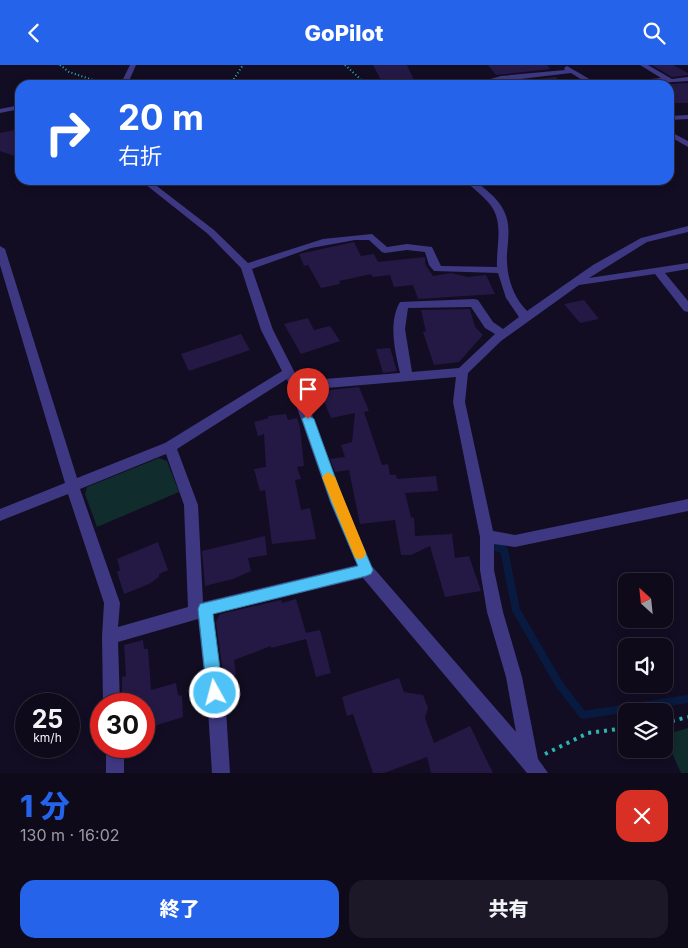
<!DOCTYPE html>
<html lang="ja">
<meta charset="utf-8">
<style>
body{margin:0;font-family:Inter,"Noto Sans JP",sans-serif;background:#1c1827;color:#f1f3f6;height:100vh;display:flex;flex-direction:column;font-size:19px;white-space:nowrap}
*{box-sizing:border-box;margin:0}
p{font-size:16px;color:#9b9aa2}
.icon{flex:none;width:28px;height:28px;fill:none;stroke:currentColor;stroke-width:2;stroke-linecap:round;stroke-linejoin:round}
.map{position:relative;height:708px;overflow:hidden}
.side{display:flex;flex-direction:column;background:#0e0a1a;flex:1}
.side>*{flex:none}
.hud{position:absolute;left:15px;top:15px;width:659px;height:105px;border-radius:15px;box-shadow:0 2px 8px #0003,0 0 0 1px #2e2b39;background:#2563eb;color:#fff;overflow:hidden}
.needle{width:32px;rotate:333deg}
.tools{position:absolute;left:618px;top:508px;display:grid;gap:10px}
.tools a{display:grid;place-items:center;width:55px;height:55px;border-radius:10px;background:#0e0a1a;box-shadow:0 2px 8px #0003,0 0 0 1px #2e2b39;font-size:25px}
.speed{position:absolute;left:15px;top:628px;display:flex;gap:10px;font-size:25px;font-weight:700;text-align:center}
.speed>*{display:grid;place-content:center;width:65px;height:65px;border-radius:50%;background:#0e0a1a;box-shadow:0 2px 8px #0003,0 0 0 1px #2e2b39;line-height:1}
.speed small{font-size:12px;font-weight:400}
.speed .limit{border:8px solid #d22;background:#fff;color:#111}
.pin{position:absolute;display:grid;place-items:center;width:42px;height:42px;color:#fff;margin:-51px -21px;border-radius:50% 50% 50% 0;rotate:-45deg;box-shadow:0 0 5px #0007}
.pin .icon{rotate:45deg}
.me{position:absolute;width:55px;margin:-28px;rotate:353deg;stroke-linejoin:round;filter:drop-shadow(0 0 4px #0008)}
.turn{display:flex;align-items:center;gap:18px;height:105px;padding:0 20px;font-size:22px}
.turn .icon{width:65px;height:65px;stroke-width:2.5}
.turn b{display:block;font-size:35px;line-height:42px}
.round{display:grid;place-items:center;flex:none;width:52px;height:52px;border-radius:15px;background:#1c1827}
.headline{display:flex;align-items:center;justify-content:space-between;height:85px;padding:0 20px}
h1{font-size:30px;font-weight:800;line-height:38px;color:#2563eb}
.primary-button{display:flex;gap:10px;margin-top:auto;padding:10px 20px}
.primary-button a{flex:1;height:58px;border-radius:15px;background:#2563eb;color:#fff;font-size:20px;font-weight:800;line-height:58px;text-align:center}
.primary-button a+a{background:#1c1827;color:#f1f3f6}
header{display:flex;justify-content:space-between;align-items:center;height:65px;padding:0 20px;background:#2563eb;color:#fff;font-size:22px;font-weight:800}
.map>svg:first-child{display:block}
.green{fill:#102c2c}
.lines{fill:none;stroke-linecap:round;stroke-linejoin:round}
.stream{stroke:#091a40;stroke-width:8}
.building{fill:#241944}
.path-far1{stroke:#2db5b3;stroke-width:2;stroke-dasharray:1 2.5;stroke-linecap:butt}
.path{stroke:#2db5b3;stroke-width:4;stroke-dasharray:3 5;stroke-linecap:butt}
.minor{fill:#3e3882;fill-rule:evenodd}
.route{fill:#4fc3f7;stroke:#337fa1}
.slow{fill:#f59e0b}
</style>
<header><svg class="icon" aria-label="back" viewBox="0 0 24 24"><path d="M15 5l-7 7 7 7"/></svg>GoPilot<svg class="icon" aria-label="search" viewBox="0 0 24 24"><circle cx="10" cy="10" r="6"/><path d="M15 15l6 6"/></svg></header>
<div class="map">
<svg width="688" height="708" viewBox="0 0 688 708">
<rect width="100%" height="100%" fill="#120d22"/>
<path class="green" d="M159,393L167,396L179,427L97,462L85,429L87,422Z
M688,663V708H681L664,670Z"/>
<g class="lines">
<path class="stream" d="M494,481L504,485L516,545L559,619L583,650L688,634"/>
</g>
<path class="building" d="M373,0H407L416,20L383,19Z
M488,0H547L550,4L496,10Z
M652,0H673L688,8V10L672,12Z
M556,12L561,20H503L502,18Z
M688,18V38H669V19Z
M14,65L20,80V93L0,86V68Z
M354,177L361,191L374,189L378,197L425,192V199L433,211L451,208L468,212L486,210L495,229L418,234L413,220L394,222L390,210L373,212L371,209L339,216L340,219L321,223L308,200L304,201L299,189Z
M584,235L599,254L580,258L564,239Z
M470,244L475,262L483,270L459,297L434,300L423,267H426L421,245Z
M308,253L314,265L330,261L340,276L301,289L284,259Z
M241,269L250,285L189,306L181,289Z
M390,283L397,306L383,308L376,284Z
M359,322L369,346L364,347L382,400L388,399L390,410H396L397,414L436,411L438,426L405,428L411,452L414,453L415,471L454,469L452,470L455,493L469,491L481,526L445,532L430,481L411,490H401L395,455L360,459L349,405L335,407L330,394L345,392L341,380L352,377L355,348L331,353L320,326Z
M286,349L288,355L297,353L300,362L304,401L297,402L301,414L295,415L301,445L310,443L316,474L272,479L265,425L260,426L254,404L266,402L264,369L258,371L254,357L269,353L268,351Z
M265,471L267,490L248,493L251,506L233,514L205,521L202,486Z
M158,477L168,505L159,509V512L149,519L124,529L117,507L120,505L117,494Z
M296,534L306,568L320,565L331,608L316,612L306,574L271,583V581L234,595L236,610L224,615L216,557L220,549L281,535L282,538Z
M143,575L144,584H148L151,625L176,618L178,630L182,631L183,652L144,664V639H122V632L131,629L122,631V612L126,611L124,580Z
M399,613L404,627L423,630L428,643L425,653L434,678L470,661L493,708H431L427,692L384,708H373L353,649L347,651L342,632Z"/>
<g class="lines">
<path class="path-far1" d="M60,0L69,7L108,20
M345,0L367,20
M230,20L243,0"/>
<path class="path" d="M664,658L688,652
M545,689L588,668L626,663"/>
<path class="minor" d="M130,0H136L129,16L151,20H120Z
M640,0H648L672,14L688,12V16L630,20H590L571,8L469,20L501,11L565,5L564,3L567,1L598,19L661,13Z
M20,40V44L0,48V44Z
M688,50V54L669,55V51Z
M669,66L688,76V82L669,71Z
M140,115H149L214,165L248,198L323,174L372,169L387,182L407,179L432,182L441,201L497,202C496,179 505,156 488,137C481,129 472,123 465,115H474C485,124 498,133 504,146C511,160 508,174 507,189C506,209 512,231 527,246L593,200L641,173L688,161V167L647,177L589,213L688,198V204L665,208L688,236V247L684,246L655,209L579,220L501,276L468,308L465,337L493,466L515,470L688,434V446L515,482L494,479V505L503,547L522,612L538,694L548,708H527L363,513L213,549L226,645L230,708H212L208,645L198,554L118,577L120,639H103L102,572L104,538L68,429L0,456V444L65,418L0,200V181L5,184L77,413L165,378L282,306L261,265L241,203L208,169ZM355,175H369L382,187L385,188L407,185L425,187L429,200L434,206L498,208L506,233L519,252L503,264L493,257L478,235L474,234L400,237C388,258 395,286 400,308L299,316L273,265L252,204L311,183ZM471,242L485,263L495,269L459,303L412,307L405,264L408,243ZM456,312L453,337L480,472V505L487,547L506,612L516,667L371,500L344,437L303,325ZM287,314L330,437L357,500L203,537L198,440L177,384ZM166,389L184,440L188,542L118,562L120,538L80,424Z
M106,681H124V708H106Z"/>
</g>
<path class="route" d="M308,350L314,354L344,437L373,505L371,509L366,511L213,549L223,628L220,633L215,636L210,633L207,628L198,544L200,539L358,501L331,437L302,354Z"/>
<path class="slow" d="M328,407L335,412L366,488L364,493L359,494L355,493L353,488L322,412Z"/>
</svg>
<div class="tools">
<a><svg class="needle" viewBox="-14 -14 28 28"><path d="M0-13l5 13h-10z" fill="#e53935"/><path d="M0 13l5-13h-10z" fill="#9b9aa2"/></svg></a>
<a><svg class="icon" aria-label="sound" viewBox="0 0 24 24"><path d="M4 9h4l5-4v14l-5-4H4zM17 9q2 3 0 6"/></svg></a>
<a><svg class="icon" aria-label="layers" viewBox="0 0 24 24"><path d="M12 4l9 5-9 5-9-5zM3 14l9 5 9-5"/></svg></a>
</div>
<div class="speed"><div>25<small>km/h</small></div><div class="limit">30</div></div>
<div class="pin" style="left:308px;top:354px;background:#d93025"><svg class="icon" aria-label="arrive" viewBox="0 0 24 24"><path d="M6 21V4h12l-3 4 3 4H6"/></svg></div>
<svg class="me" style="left:215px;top:628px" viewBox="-20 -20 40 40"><circle r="17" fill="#4fc3f7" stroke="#fff" stroke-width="3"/><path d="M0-11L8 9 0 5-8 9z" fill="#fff"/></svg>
<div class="hud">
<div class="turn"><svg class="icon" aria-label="right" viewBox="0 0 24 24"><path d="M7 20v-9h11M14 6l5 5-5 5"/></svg><div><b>20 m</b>右折</div></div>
</div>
</div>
<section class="side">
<div class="headline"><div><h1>1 分</h1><p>130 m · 16:02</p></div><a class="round" style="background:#d93025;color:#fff"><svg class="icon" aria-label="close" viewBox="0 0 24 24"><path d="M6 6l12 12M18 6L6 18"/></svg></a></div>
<div class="primary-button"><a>終了</a><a>共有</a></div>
</section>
